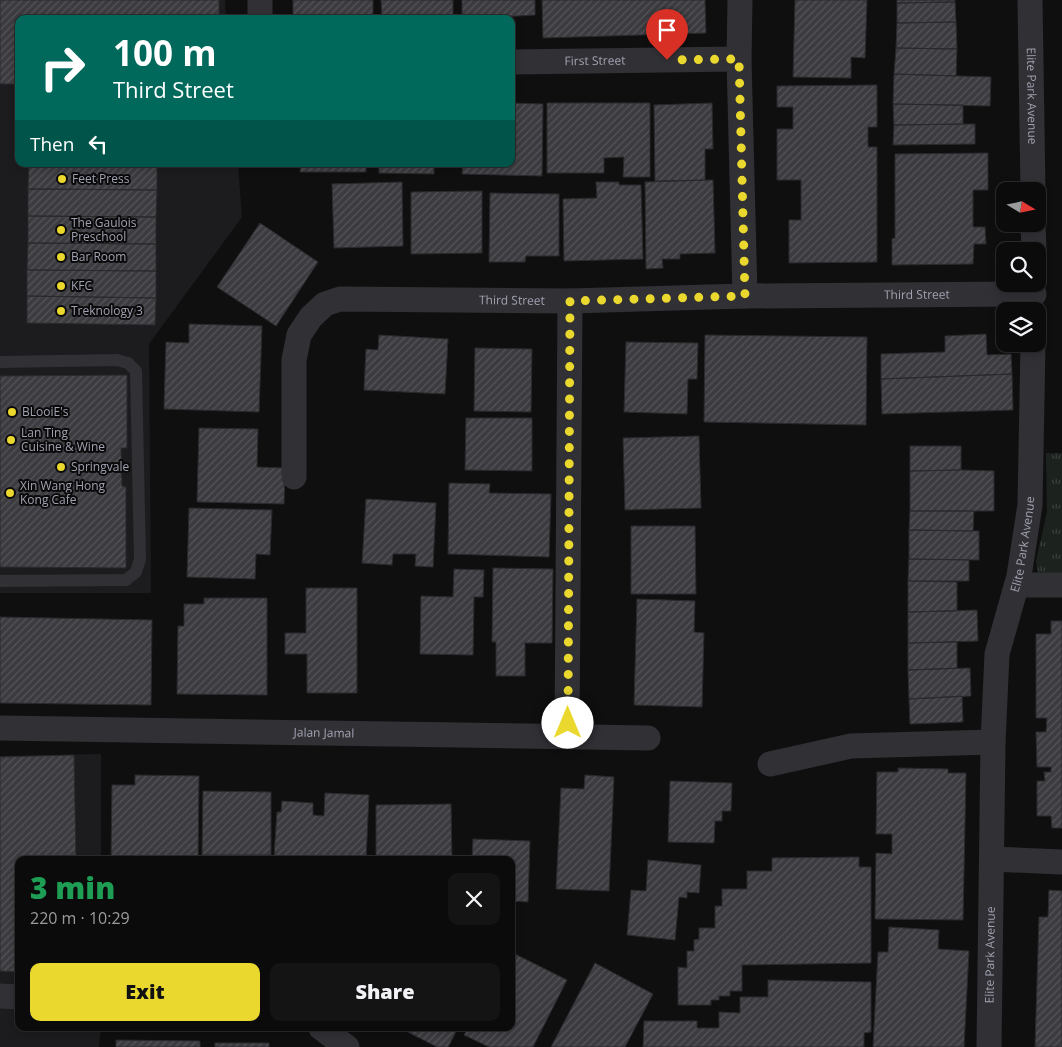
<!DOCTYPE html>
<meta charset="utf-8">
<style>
body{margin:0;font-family:"Open Sans",sans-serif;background:#151415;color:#f1f3f6;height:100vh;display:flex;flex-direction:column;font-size:19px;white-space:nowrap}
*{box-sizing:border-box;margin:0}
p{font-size:16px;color:#9a9b9d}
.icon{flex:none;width:28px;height:28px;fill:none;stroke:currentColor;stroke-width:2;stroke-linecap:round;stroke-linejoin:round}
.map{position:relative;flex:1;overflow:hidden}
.details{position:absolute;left:15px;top:856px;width:500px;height:175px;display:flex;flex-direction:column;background:#0c0b0c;border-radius:10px;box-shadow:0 2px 8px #0003,0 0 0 1px #2c2b2d}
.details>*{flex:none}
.guide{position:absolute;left:15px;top:15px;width:500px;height:152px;border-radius:10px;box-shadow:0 2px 8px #0003,0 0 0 1px #2c2b2d;background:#00695c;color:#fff;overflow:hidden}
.needle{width:32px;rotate:100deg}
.buttons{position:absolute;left:996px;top:182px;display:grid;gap:10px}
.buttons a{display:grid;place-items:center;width:50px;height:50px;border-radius:10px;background:#0c0b0c;box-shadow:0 2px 8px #0003,0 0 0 1px #2c2b2d;font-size:25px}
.pin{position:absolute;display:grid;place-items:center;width:42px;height:42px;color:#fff;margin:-51px -21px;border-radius:50% 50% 50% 0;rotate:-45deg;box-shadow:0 0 5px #0007}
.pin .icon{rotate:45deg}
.me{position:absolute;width:55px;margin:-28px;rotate:0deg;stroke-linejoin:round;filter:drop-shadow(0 0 4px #0008)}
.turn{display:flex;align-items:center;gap:18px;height:105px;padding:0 15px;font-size:22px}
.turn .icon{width:65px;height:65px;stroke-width:2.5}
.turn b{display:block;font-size:35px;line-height:42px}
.then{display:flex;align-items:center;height:48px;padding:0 15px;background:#0003;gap:10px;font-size:19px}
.round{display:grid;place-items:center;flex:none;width:52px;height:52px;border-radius:10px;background:#151415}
.head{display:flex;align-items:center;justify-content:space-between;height:85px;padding:0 15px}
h1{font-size:30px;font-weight:800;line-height:38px;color:#1e9e55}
.action{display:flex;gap:10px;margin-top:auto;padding:10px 15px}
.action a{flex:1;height:58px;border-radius:10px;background:#ead82e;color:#111;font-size:20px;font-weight:800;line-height:58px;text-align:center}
.action a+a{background:#151415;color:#f1f3f6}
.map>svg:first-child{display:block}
.built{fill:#1c1b1d}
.park{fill:url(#park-tufts)}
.building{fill:url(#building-hatch);stroke:#2a292c}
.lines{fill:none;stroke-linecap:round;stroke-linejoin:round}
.lane{stroke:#313035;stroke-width:12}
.street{stroke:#313035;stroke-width:25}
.route{stroke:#ead82e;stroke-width:9;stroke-dasharray:0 16.2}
.poi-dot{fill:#ead82e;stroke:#0b0a0b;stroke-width:2}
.labels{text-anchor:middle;stroke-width:4;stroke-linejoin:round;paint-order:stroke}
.street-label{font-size:12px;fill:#a1a2b1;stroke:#0b0a0b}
.poi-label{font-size:12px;fill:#a1a2b1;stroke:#0b0a0b;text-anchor:start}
</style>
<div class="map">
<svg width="1062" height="1047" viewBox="0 0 1062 1047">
<defs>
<pattern id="park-tufts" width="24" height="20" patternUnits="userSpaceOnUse" patternTransform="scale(1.25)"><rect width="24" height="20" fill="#1c231e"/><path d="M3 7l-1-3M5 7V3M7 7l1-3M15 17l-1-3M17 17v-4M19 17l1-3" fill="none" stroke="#3a403c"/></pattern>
<pattern id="building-hatch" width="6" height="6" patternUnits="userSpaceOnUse" patternTransform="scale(1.25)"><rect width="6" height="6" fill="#3c3c40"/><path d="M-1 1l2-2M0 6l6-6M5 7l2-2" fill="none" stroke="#555559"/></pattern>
</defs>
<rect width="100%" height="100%" fill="#100f10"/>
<path class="built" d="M0,0H225L226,19H19V164H238L242,217L149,344L151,593H0Z
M101,754V860H19V1028H101L99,1047H0V756Z"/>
<path class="park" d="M1046,453H1062V580L1038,573L1036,561L1047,512Z"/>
<path class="building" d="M0,0H219V19H19V84H0Z
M293,0H373V19H293Z
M381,0H453V19H382Z
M462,0H535V15L501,17V19H462Z
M542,0H705L706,33L543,38Z
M795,0H867L865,58L851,57V78L793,77Z
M897,0H955V2L897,3Z
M955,2L956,22L897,23V3Z
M956,22L957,49L896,48L897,23Z
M896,48L957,49L956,76L894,74Z
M894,74L991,77L990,106L893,104Z
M877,85V127H868V147H877V262L789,263V220H801V180H777V129H793V107H777V86Z
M511,103L543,104L542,176L462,174L463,164H511Z
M547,103H650V177H623L624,157L604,158V173H547Z
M712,103L713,149H705V180L655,181L654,105Z
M893,104L963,105V124L894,125Z
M975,124V144L893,145L894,125Z
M988,153V190H973V227H985L986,244H974L973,264L892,265V239L895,238V154Z
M29,164H157V190L28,189Z
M301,164H366V172H300Z
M379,164H434V174L379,173Z
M713,180L715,253L680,254V259H662L663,268L646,269L645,182Z
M402,182L403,246L334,248L332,184Z
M596,182H619V185H641L643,259L564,261L563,199L597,198Z
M28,189L157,190L156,217L28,216Z
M482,191V253L411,254V192Z
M490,193L559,194V256H526L525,262H489Z
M28,216L156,217V244L28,243Z
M260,223L318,262L276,326L217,287Z
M28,243L156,244V271L27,270Z
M27,270L156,271V298L27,296Z
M27,296L156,298L155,325L27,323Z
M189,324L262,326L259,412L164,409L166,342L189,343Z
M986,334L987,355L1011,354L1012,374L881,379V354L945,352V336Z
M379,335L448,339L445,394L364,390L366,349L378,350Z
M705,335L867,337L866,425L704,422Z
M626,342L698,343L697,379H688L687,414L624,412Z
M475,348L532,349L531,412L474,411Z
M1012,374L1013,410L882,414L881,379Z
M127,375V448H121L122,486L126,487V568L0,567V376Z
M466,418H532V471L465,470Z
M199,428L258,429L257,467L285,468L284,504L197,502Z
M699,436L701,508L625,510L623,438Z
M910,446H961V470L910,471Z
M961,470L994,471V511H910V471Z
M449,483L490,484L489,493L551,494L549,557L448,554Z
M366,499L436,503L433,567L415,566L416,554H393L392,565L362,563Z
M189,508L272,510L270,555L256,554L255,579L187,577Z
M910,511H974L973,531L909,530Z
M631,526H695L696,594H631Z
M909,530L979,531V560L909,559Z
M909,559L969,560V581H908Z
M493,568L553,569L552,643H525V676H496V642H492Z
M454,569L484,570L483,597H474L473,655L420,654L421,596L453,597Z
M908,581L957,582V611L908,612Z
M306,588H357V693H307V654H285V633H306Z
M204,598H267V695L177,694L178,626H184V604H204Z
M637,599L695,601L694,632L704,633L702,707L634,705Z
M977,610L978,641L908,643V612Z
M0,617L152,620L151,705L0,703Z
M1051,621H1062V828H1052L1051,816H1037V781H1045L1044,772H1051V767H1037L1036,732H1046L1047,718H1036V634H1051Z
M957,642V668L908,670V643Z
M970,668L971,696L909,699L908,670Z
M962,696L963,722L910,724L909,699Z
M74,755L76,860H19V972L0,971V757Z
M898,768L948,769V773H966L963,920L875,919L876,853L892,854V834H876L877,772H898Z
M135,775L199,776L198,860H111L112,785H135Z
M585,775L614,777L609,891L556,889L561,788L584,789Z
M670,781L732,783L731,811H722V821H715L714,843L668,842Z
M203,791L271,792V855H202Z
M325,793L369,795L366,860H279V857H274L277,812H281L282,801L313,803V815L324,816Z
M451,804L452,860H376V805Z
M473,839L530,841L528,902L511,901V860H472Z
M859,857V867H871V963L742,965V991H730V996H719V1000H711V1005H678V967L687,968V951H694V940L699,939V928H715V906H722V889H747V871H772V858Z
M648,860L701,865L699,893L687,892V898L679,897L675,940L627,935L631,890L646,891Z
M1049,890L1062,891V1047H1035L1039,917H1048Z
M889,927L939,930L938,949L969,951L964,1047H873L878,952H888Z
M511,952L567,980L533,1047H489L464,1035L468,1028H511Z
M595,963L653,994L625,1047H551Z
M768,980L871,982V1032L864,1033V1047H643L644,1021H697V1028H719V1012L740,1013V997H768Z
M400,1028H458L448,1047H437Z
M116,1040L200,1041V1047H116Z
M215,1043H269V1047H215Z"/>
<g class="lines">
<path class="lane" d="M0,362L117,360L128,363L136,371L140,559L136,572L126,580L0,581"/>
<g class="street">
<path d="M740,0L739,59L745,296"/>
<path id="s1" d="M1030,0L1033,191"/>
<path d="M260,19V0"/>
<path id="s2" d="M511,62L739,59"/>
<path d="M1033,224L1034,251"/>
<path id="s3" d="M294,477V360L299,335L311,317L325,304L340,299L570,301L745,296L1034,294"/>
<path d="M1017,585H1062"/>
<path id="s4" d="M0,728L648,738"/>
<path d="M567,736L570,301"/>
<path d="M770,764L851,746L993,742"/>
<path d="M992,859L1062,862"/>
<path d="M0,996L19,997"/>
<path d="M321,1028L347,1047"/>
<path id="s5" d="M989,1047L993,742L997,654L1019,576L1030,505L1033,344"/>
</g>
</g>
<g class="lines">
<path class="route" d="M568,723L570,301L745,296L739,59L667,60"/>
</g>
<g class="poi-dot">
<circle cx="62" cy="179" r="5"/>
<circle cx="61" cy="230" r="5"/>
<circle cx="61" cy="257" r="5"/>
<circle cx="61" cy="286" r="5"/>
<circle cx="61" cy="311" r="5"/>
<circle cx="12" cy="412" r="5"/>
<circle cx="11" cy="440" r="5"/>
<circle cx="61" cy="467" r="5"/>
<circle cx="10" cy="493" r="5"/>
</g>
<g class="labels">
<g class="street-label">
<text dy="4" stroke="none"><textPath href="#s2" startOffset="84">First Street</textPath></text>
<text dy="4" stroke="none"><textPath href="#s1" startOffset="96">Elite Park Avenue</textPath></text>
<text dy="4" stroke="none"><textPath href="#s3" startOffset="776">Third Street</textPath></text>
<text dy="4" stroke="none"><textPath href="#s3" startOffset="371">Third Street</textPath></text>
<text dy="4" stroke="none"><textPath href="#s5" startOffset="506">Elite Park Avenue</textPath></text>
<text dy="4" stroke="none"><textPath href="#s4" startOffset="324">Jalan Jamal</textPath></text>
<text dy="4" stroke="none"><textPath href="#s5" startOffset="92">Elite Park Avenue</textPath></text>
</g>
<g class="poi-label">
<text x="72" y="183">Feet Press</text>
<text x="71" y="227">The Gaulois<tspan x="71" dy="14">Preschool</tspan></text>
<text x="71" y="261">Bar Room</text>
<text x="71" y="290">KFC</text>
<text x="71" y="315">Treknology 3</text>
<text x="22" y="416">BLooiE's</text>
<text x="21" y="437">Lan Ting<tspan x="21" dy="14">Cuisine &amp; Wine</tspan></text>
<text x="71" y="471">Springvale</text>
<text x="20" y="490">Xin Wang Hong<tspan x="20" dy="14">Kong Cafe</tspan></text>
</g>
</g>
</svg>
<div class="buttons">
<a><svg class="needle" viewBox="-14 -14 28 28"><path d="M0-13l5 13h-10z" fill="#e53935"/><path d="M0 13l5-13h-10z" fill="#9a9b9d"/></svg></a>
<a><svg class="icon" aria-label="search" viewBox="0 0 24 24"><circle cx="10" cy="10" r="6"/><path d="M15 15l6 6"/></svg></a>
<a><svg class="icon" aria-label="layers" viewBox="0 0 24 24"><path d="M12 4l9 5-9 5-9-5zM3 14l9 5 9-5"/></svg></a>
</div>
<div class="pin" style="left:667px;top:60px;background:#d93025"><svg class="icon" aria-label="arrive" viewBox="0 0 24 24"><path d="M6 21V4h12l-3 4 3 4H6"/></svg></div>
<svg class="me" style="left:568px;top:723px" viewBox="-20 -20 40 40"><circle r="19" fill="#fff"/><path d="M0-13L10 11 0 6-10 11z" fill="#ead82e"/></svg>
<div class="guide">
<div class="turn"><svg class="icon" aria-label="right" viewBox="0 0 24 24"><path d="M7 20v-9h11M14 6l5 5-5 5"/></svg><div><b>100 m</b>Third Street</div></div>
<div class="then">Then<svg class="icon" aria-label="left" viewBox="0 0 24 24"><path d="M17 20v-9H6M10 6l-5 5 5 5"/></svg></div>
</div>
<section class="details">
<div class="head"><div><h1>3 min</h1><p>220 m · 10:29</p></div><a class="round"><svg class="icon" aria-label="close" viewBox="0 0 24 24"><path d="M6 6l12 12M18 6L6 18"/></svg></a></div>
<div class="action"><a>Exit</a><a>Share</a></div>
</section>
</div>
